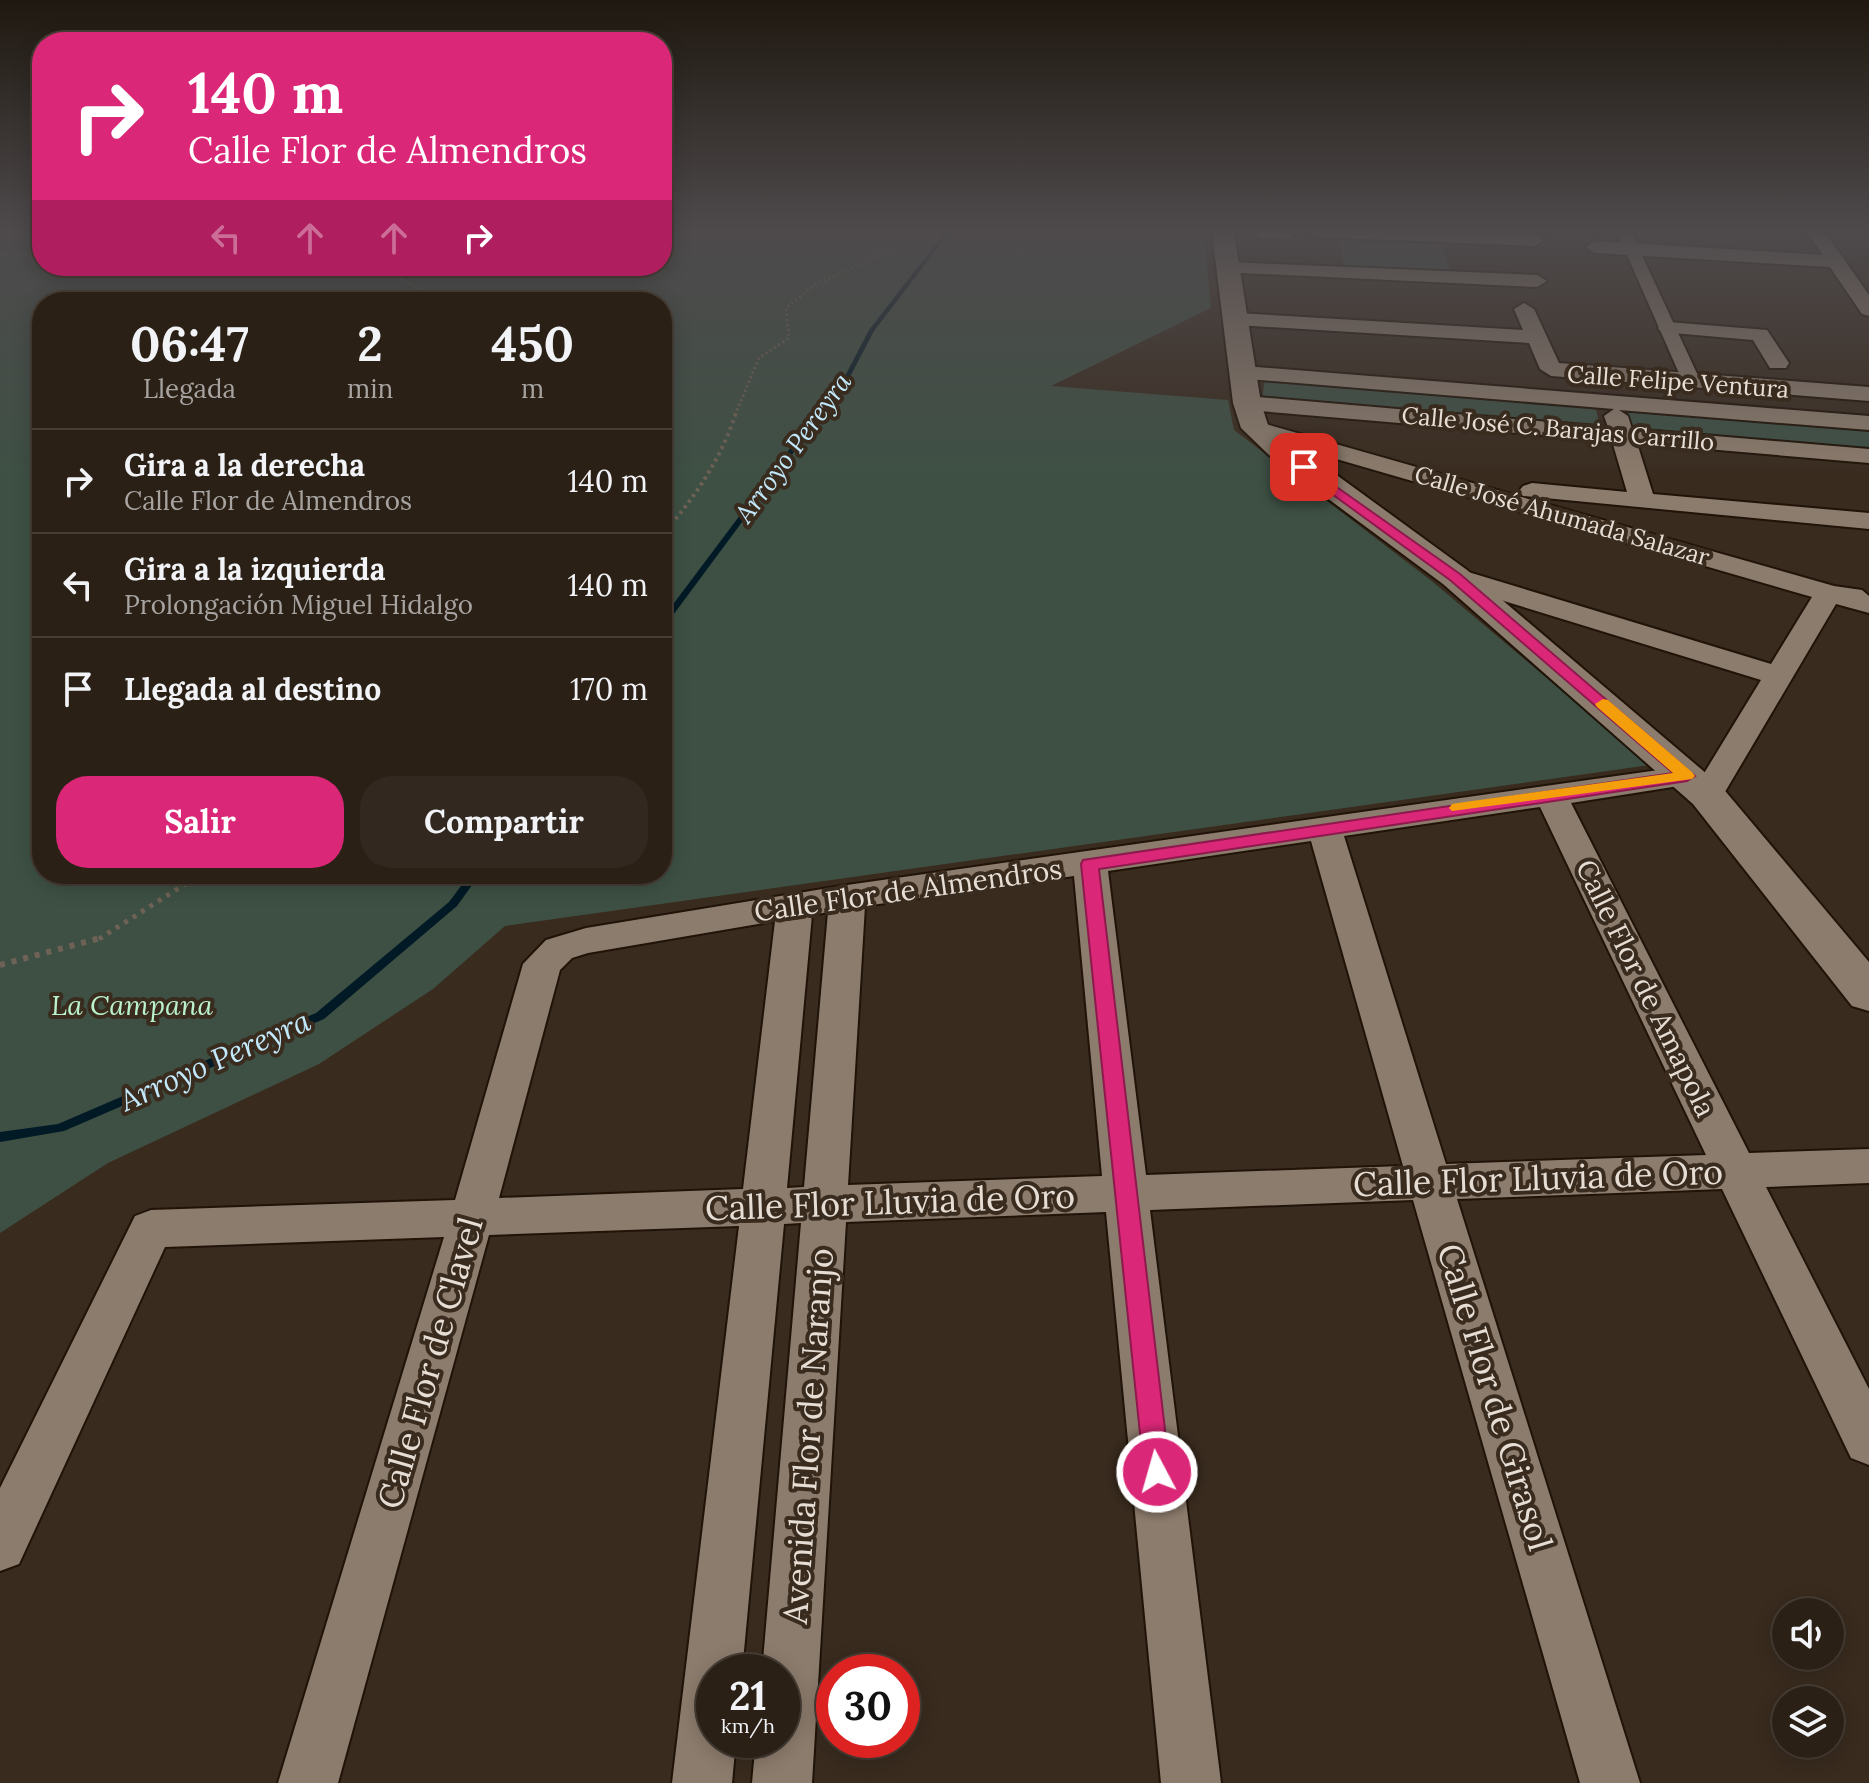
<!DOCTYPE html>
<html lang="es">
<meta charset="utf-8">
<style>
body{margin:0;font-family:Lora,serif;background:#33281f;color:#f1f3f6;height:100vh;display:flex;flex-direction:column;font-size:30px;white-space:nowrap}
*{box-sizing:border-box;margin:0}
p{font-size:26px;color:#a6a3a1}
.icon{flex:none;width:44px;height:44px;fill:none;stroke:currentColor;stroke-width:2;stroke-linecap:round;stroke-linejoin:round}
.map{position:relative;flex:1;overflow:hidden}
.sheet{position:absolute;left:32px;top:292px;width:640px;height:592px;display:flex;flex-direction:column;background:#2b2016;border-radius:32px;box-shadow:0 4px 20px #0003,0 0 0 2px #473e35}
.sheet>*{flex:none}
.top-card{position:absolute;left:32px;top:32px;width:640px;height:244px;border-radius:32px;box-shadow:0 4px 20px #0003,0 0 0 2px #473e35;background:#db2777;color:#fff;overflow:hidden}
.tools{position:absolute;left:1772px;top:1598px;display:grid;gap:16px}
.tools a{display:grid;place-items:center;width:72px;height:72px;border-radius:50%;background:#2b2016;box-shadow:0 4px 20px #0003,0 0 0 2px #473e35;font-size:40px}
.speed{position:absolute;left:696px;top:1654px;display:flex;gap:16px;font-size:40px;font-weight:700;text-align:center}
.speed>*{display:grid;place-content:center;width:104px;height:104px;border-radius:50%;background:#2b2016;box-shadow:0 4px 20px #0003,0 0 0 2px #473e35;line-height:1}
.speed small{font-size:20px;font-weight:400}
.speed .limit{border:12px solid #d22;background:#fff;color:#111}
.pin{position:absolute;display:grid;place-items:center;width:68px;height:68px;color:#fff;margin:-34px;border-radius:16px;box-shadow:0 4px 12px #0006}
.me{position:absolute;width:88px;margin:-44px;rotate:354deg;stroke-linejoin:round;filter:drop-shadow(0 0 6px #0008)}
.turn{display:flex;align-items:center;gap:28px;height:168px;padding:0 24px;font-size:36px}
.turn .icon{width:104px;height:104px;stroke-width:2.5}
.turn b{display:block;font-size:56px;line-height:68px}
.lanes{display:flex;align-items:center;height:76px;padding:0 24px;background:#0003;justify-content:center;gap:40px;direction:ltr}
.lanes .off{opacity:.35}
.eta{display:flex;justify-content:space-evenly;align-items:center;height:136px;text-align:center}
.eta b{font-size:48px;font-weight:800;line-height:56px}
.primary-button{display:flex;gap:16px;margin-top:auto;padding:16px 24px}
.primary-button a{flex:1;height:92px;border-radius:32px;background:#db2777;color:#fff;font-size:32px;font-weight:800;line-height:92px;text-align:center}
.primary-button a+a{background:#33281f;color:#f1f3f6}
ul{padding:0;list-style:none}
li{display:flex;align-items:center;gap:24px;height:104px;padding:0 24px;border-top:2px solid #473e35}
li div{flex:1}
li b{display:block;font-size:30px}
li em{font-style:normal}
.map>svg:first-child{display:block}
.green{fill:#3e5044;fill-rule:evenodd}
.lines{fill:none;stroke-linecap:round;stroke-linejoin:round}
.stream{fill:#011a25;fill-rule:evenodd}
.building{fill:#cfbbc9}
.pedestrian-casing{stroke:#201307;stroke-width:4}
.minor-casing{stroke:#201307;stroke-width:4}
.secondary-casing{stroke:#201307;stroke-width:4}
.path-far3{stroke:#6e6256;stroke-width:3;stroke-dasharray:2 3;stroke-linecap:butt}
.path-far2{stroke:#6e6256;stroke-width:4;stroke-dasharray:3 4;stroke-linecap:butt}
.path-far1{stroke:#6e6256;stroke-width:5;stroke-dasharray:4 6;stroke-linecap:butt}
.path{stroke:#6e6256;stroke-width:6;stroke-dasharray:5 7;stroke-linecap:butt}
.pedestrian{fill:#8c7c6d;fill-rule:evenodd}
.minor{fill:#8c7c6d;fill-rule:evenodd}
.secondary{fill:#8c7c6d;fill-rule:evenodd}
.route{fill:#db2777;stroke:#8e194d;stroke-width:2}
.slow{fill:#f59e0b}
.labels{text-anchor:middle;stroke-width:8;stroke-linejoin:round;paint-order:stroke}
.far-street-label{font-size:24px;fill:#e6ddd4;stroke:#392b1e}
.far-water-label{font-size:26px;font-style:italic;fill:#c2e9fb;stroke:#392b1e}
.street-label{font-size:28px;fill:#e6ddd4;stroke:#392b1e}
.park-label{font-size:28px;font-style:italic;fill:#baf2cb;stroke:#392b1e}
.water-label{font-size:30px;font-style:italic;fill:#c2e9fb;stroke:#392b1e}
.near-street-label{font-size:34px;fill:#e6ddd4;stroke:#392b1e}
</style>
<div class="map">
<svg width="1869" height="1783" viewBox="0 0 1869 1783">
<rect width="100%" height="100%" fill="#392b1e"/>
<path class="green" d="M0,232H42V266H662V232H1204L1211,308L1051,386L1228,400L1234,430L1433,582L1650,765L505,926L433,989L319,1064L108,1163L0,1233ZM42,302H662V874H42Z
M1338,235L1440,239L1452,273L1345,269Z
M1265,378L1595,406L1601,430L1262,401Z
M1626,408L1869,426V450L1634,432Z"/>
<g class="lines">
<path class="stream" d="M945,232H950L874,331L851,375L665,626H662V619L846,374L869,330Z
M470,874H480L457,906L324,1019L64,1131L0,1142V1132L58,1124L316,1013L449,902Z"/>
</g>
<path class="building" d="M1257,232L1289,233L1291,238L1258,237Z"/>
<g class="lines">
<g class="pedestrian-casing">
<path id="pedestrian" d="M1617,232H1631L1700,380L1697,384H1685L1682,380Z"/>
</g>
<g class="minor-casing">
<path id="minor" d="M1311,232L1535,234L1544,240L1535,246L1320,237Z
M1807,232H1825L1869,295V316L1862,314L1830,267L1595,253L1586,247L1595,241L1823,255Z
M1227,262L1537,275L1547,281L1537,287L1220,272L1217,268L1220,264Z
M1524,303L1534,309L1559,363L1869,387V401L1551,376L1540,369L1529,343L1237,325L1227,319L1237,313L1523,330L1514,309Z
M1668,322L1767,330L1789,363L1786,368H1770L1753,340L1661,332L1658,328L1661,324Z
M1244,366L1869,416V430L1619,410L1628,416L1632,429L1869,449V463L1637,443L1653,494L1869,513V529L1523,496L1519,491L1523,486L1532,483L1627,492L1612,441L1247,410L1239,408L1236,403L1239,398L1247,396L1608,427L1604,416L1614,409L1236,378L1233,373Z
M1255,421L1834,586L1862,590L1869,596V613L1836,604L1719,802L1707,805L1695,802L1690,795L1698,783L1571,803L1749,1153L1869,1149V1183L1766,1187L1869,1389V1465L1851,1458L1722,1189L1457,1199L1640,1783H1580L1413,1200L1150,1210L1221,1783H1161L1106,1212L846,1222L812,1783H752L756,1740H782V1672H762L801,1223L784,1224L742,1672H714V1740H736L732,1783H672L739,1226L489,1235L338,1783H278L444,1237L165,1247L19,1564L0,1571V1488L135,1216L151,1210L455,1200L523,964L546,940L586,928L847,885L1687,766L1699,769L1703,775L1761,680L1445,583L1441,577L1445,571L1455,569L1465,571L1771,664L1812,597L1247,433L1243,428L1247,423ZM1540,807L1706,1155L1446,1164L1344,836ZM1311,841L1403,1166L1146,1175L1108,871ZM1074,876L1102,1176L848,1185L865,906ZM828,912L804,1187L787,1188L812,915ZM775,921L743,1189L499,1198L560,970L572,958L588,953Z"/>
</g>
<g class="secondary-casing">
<path id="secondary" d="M1212,232H1234L1261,403L1268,425L1467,570L1721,786L1869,962V1011L1852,1006L1693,804L1443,584L1269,455L1241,428L1233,403Z"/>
</g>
<path class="path-far3" d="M0,244L23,232
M0,255L42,256
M347,266L386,272L445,302
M735,415L759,358L789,338L786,308L815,285L893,249L909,232"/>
<path class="path-far2" d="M662,535C694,499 721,459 736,413"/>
<path class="path-far1" d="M99,939L201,874"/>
<path class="path" d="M0,965L104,937"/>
<use href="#pedestrian" class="pedestrian"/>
<use href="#minor" class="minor"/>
<use href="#secondary" class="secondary"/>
</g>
<linearGradient id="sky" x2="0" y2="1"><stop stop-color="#1f1810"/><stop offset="0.48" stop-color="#4e4a4c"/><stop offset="1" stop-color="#4e4a4c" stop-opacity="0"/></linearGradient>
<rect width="1869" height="481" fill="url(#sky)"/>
<path class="route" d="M1304,464L1460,574L1695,776L1687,781L1099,869L1170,1472L1166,1481L1157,1485L1148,1481L1144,1472L1081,864L1083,860L1673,773L1450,580L1299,470L1298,467Z"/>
<path class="slow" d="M1603,699L1608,700L1692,772L1695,776L1692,779L1452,811L1449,808L1452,804L1458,803L1673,773L1597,707L1595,704Z"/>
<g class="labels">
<g class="far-street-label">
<text transform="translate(1678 382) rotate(4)" y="8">Calle Felipe Ventura</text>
<text transform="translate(1558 429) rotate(5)" y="8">Calle José C. Barajas Carrillo</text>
<text transform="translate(1562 516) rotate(16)" y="8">Calle José Ahumada Salazar</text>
</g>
<g class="far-water-label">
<text transform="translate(793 448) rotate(-54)" y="9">Arroyo Pereyra</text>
</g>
<g class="street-label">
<text transform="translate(908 890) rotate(-8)" y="10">Calle Flor de Almendros</text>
<text transform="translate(1646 988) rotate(64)" y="10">Calle Flor de Amapola</text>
</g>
<g class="park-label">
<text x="132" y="1015">La Campana</text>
</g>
<g class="water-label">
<text transform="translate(215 1061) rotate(-24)" y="10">Arroyo Pereyra</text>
</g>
<g class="near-street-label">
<text transform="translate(1538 1178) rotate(-2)" y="12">Calle Flor Lluvia de Oro</text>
<text transform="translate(890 1202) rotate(-2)" y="12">Calle Flor Lluvia de Oro</text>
<text transform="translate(430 1363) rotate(-74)" y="12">Calle Flor de Clavel</text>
<text transform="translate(1495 1397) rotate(73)" y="12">Calle Flor de Girasol</text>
<text transform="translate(808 1436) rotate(-86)" y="12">Avenida Flor de Naranjo</text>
</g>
</g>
</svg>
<div class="tools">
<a><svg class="icon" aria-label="sound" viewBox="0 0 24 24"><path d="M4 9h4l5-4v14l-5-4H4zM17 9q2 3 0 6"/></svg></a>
<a><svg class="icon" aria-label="layers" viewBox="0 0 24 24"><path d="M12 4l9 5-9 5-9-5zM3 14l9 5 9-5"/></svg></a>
</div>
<div class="speed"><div>21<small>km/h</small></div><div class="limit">30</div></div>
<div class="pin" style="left:1304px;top:467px;background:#d93025"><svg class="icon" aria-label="arrive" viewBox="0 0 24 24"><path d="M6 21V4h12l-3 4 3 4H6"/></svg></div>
<svg class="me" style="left:1157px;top:1472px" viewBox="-20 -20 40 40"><circle r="17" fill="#db2777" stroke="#fff" stroke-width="3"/><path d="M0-11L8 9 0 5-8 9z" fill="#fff"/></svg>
<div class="top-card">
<div class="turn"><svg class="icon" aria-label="right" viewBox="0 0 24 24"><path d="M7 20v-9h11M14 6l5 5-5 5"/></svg><div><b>140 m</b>Calle Flor de Almendros</div></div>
<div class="lanes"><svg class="icon off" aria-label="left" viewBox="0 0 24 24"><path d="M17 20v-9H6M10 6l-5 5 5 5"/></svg><svg class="icon off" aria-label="ahead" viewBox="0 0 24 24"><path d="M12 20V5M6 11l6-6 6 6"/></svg><svg class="icon off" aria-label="ahead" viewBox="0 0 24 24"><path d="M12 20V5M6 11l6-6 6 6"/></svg><svg class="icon" aria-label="right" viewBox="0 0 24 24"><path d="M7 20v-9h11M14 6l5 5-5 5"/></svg></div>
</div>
<section class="sheet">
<div class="eta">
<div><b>06:47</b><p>Llegada</p></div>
<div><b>2</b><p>min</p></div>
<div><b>450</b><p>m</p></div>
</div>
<ul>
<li><svg class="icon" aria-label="right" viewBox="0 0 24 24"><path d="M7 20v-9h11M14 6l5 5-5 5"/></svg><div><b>Gira a la derecha</b><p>Calle Flor de Almendros</p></div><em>140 m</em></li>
<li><svg class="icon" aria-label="left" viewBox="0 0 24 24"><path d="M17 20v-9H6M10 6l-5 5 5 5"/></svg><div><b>Gira a la izquierda</b><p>Prolongación Miguel Hidalgo</p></div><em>140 m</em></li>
<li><svg class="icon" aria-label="arrive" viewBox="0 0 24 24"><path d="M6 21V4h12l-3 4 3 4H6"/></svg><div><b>Llegada al destino</b></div><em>170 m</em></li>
</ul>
<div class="primary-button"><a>Salir</a><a>Compartir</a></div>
</section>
</div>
